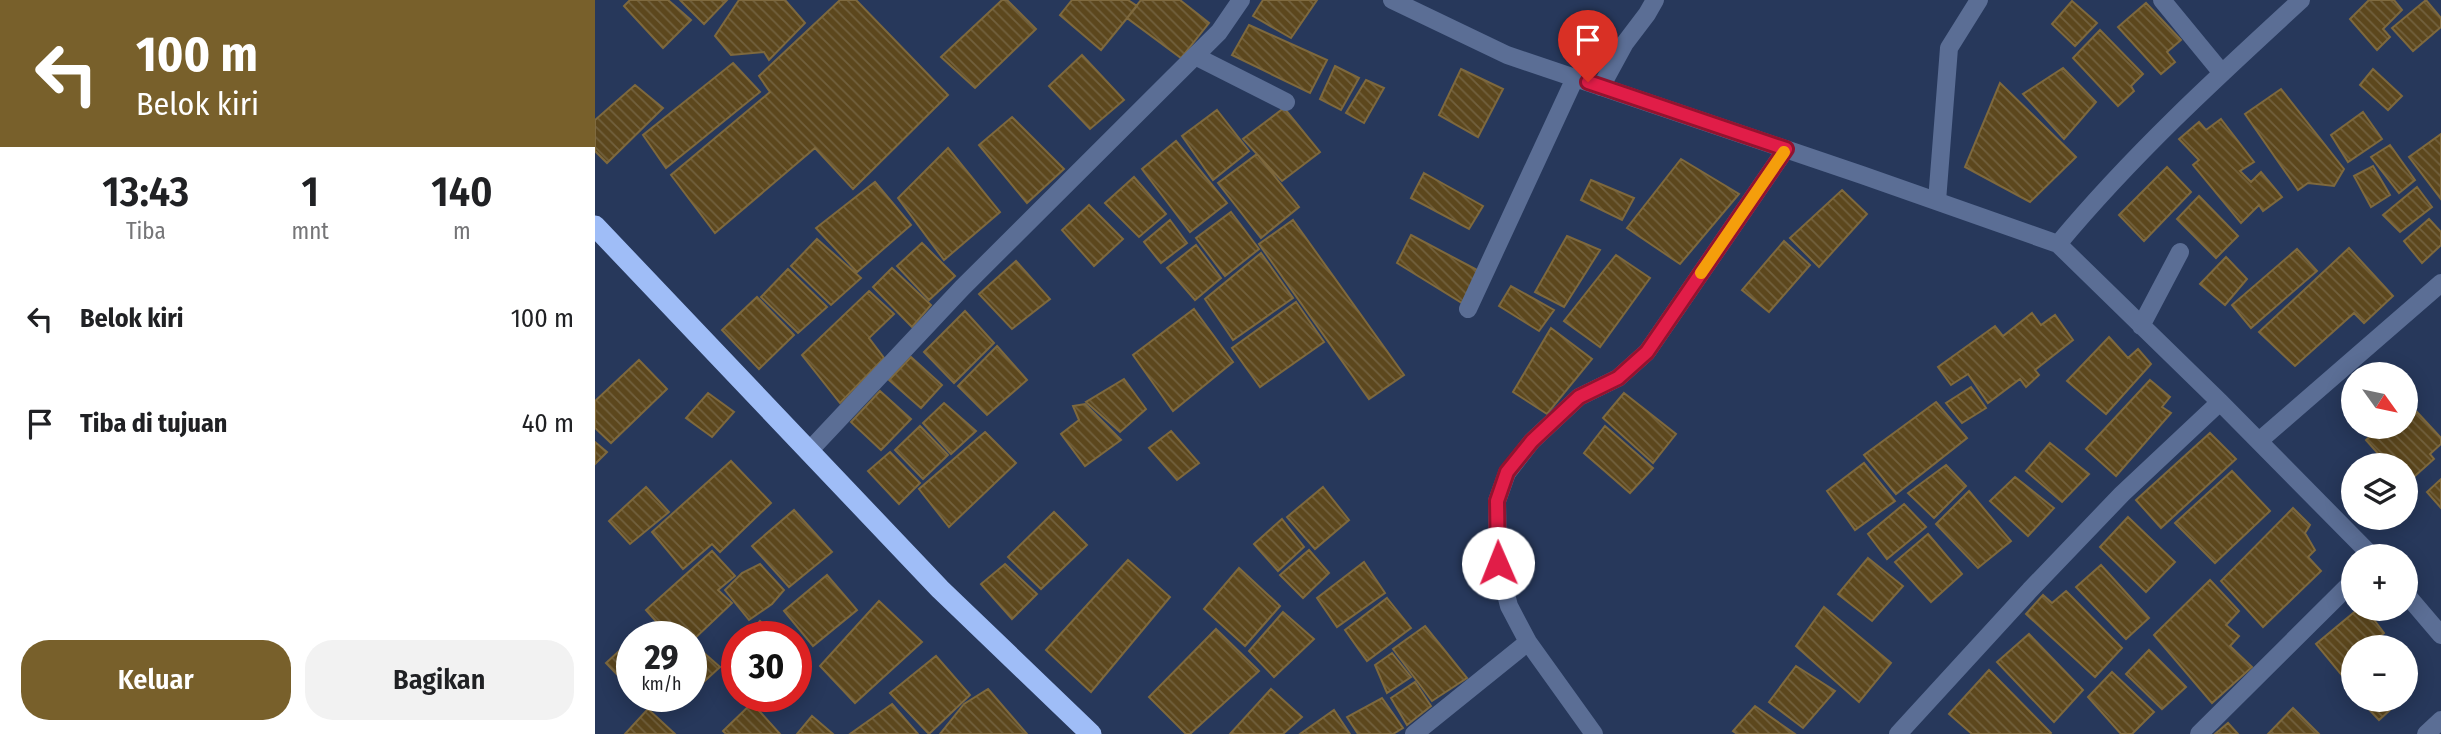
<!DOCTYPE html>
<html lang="id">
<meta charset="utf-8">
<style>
body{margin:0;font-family:"Fira Sans Condensed",sans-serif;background:#f2f2f2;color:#202124;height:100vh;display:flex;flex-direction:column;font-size:26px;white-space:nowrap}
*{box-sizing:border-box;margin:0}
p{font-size:23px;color:#757577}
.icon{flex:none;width:38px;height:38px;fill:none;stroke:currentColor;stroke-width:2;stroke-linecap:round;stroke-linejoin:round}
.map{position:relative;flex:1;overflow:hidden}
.details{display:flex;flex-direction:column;background:#fff;width:595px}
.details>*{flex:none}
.top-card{background:#78602b;color:#fff;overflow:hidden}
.needle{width:46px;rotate:123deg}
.tools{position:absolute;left:1746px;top:362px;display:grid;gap:14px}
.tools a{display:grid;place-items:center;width:77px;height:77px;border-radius:50%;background:#fff;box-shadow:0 4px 18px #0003;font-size:35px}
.speed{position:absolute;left:21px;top:621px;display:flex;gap:14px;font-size:35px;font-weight:700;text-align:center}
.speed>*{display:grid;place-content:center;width:91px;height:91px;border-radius:50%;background:#fff;box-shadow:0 4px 18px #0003;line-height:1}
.speed small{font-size:18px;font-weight:400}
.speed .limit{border:10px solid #d22;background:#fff;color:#111}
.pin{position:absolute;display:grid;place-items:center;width:60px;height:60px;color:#fff;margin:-72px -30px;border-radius:50% 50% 50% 0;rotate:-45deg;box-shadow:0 0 7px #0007}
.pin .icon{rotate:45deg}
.me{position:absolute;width:77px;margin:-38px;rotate:359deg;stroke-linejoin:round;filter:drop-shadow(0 0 5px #0008)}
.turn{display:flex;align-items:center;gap:24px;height:147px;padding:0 21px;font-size:32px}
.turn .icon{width:91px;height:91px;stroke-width:2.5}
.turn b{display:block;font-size:49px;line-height:60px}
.eta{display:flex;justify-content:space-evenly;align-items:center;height:119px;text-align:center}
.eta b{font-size:42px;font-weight:600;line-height:49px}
.action{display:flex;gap:14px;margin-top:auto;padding:14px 21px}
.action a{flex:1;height:80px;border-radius:28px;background:#78602b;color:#fff;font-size:28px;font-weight:600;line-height:80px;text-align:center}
.action a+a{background:#f2f2f2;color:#202124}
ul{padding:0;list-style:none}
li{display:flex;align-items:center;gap:21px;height:105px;padding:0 21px}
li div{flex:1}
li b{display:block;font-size:26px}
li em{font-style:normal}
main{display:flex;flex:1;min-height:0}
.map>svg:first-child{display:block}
.building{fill:url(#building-back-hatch);stroke:#7e693e;stroke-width:2}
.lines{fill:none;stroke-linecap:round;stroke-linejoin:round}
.street{stroke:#5b6e95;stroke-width:18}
.highway{stroke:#9fbdf7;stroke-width:21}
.route-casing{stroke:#92132f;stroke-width:18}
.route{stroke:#e11d48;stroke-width:12}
.slow{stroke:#f59e0b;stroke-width:12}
</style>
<main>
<section class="details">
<div class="top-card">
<div class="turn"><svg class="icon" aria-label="left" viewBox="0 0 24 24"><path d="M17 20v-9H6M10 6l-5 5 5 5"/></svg><div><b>100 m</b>Belok kiri</div></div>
</div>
<div class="eta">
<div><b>13:43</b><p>Tiba</p></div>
<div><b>1</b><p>mnt</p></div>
<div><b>140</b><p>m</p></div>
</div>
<ul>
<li><svg class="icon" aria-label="left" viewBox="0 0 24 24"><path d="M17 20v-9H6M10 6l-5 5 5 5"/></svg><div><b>Belok kiri</b></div><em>100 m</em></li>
<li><svg class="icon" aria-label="arrive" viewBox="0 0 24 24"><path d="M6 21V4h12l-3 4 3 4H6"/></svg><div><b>Tiba di tujuan</b></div><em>40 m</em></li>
</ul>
<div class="action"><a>Keluar</a><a>Bagikan</a></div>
</section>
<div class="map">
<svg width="1846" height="734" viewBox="0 0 1846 734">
<defs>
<pattern id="building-back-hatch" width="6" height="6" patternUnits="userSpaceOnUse" patternTransform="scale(1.75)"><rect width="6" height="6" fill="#5c471d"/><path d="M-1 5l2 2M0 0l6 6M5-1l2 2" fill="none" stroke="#72613e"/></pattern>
</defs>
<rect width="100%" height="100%" fill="#27385b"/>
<path class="building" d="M35,0H73L96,20L68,48L29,6Z
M85,0H132L109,24Z
M144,0H190L210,23L174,60L169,52L136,55L120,36Z
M245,0H261L353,95L258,189L220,148L120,233L76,175L175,92L164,76Z
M407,0H412L441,29L380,88L346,57Z
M477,0H533L542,6L506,50L465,15Z
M546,0H585L614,23L586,58L532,18Z
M668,0H722L696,38L658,16Z
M1774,0H1799L1807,10L1788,29L1795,37L1782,50L1755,19Z
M1831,0L1846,18V27L1818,51L1797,28Z
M1477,1L1502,23L1480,46L1457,24Z
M1551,3L1586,40L1572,52L1580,62L1566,74L1523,27Z
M654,25L732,60L715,93L637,55Z
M1505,30L1548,74L1536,86L1539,91L1523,106L1478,58Z
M487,55L529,100L495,129L454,86Z
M138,63L165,92L71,168L48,135Z
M740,66L764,78L746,110L725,99Z
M1468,68L1501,102L1469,139L1428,94Z
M866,69L908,89L883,137L844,115Z
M1778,69L1807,96L1793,110L1765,85Z
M771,80L789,88L769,123L751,113Z
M1405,83L1481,157L1435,202L1370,167Z
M40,85L68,108L12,163L0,151V120Z
M1686,89L1749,169L1739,186L1713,183L1703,190L1650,114Z
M689,108L725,152L687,181L648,139Z
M622,110L654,151L618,180L587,136Z
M1768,112L1787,139L1753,162L1736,135Z
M417,117L469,169L432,203L384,145Z
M1626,119L1659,162L1645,171L1656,182L1666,172L1687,197L1668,211L1664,205L1646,223L1598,165L1604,160L1584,139L1604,122L1611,130Z
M1846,134V199L1814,157Z
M581,141L632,203L595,232L547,169Z
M1795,145L1820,180L1804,193L1776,157Z
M353,148L405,212L349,260L303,198Z
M662,154L704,207L666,238L623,183Z
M1086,159L1144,194L1085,264L1032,228Z
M1778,166L1795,195L1776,207L1759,176Z
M1572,167L1596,192L1549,241L1524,215Z
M829,173L888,206L874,229L816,198Z
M539,177L571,214L544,237L510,203Z
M996,180L1039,198L1027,220L986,200Z
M280,182L316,225L262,272L221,228Z
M1822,187L1837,207L1805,232L1788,215Z
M1247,190L1272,214L1224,267L1195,238Z
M1604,196L1643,236L1621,258L1582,219Z
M494,205L528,239L499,266L467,230Z
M636,212L664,249L630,276L601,238Z
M1834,219L1846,232V245L1827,263L1809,241Z
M575,220L592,243L566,263L549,242Z
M698,220L809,375L774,399L664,244Z
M816,235L884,271L867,303L802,263Z
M972,236L1005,250L969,307L940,292Z
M222,239L266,278L236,305L196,266Z
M1189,241L1215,265L1174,312L1147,290Z
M327,243L360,276L334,300L302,266Z
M601,245L626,278L600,300L572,268Z
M1754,248L1798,296L1769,323L1759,313L1700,366L1664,332Z
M1702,249L1722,271L1656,328L1637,305Z
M666,253L698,298L638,340L610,299Z
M1021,255L1055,278L1005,347L969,321Z
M1631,257L1652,279L1630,305L1605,284Z
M421,261L455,299L417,329L384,294Z
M297,268L336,305L317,327L278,287Z
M193,269L232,307L203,333L166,297Z
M916,286L959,310L944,331L904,306Z
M274,291L299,314L274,338L289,358L245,403L207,355Z
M162,297L199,335L164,369L127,330Z
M701,302L729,342L665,387L637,348Z
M599,309L638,362L578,411L538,355Z
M370,311L399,343L359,383L329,352Z
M1437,313L1446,325L1460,315L1478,340L1440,370L1444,375L1431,387L1425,379L1393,403L1373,374L1356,385L1343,367L1400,326L1408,336Z
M956,328L997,359L952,414L918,392Z
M1514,337L1533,358L1543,349L1556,364L1511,414L1472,381Z
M402,346L432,380L392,415L363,386Z
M316,357L347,385L326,408L294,380Z
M44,360L72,389L16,443L0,428V401Z
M529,379L551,409L525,432L491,402Z
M1555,380L1575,397L1567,407L1576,413L1521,476L1491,449Z
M1376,387L1391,408L1367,423L1351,403Z
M285,391L316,419L286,450L256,422Z
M113,393L139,412L117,437L91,418Z
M1029,393L1081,434L1058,463L1008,418Z
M1341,402L1372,438L1301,494L1269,455Z
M349,403L381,431L356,454L328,423Z
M490,404L526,440L490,466L466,434L484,420L478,406Z
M1822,412L1846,438V444L1835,454L1839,459L1811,484V466H1794L1771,440L1785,427H1798L1802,431L1806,427H1811V422Z
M325,426L353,455L328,479L300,450Z
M1010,426L1058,468L1035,493L989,453Z
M576,431L604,463L582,480L554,448Z
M390,432L421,463L354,527L324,489Z
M1615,433L1641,459L1566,528L1541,500Z
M0,442L12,452L0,464Z
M1455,443L1494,474L1467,502L1431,471Z
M295,452L325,483L304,504L273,471Z
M136,461L176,503L125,552L117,544L88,569L57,532Z
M1269,463L1300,501L1260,530L1232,491Z
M1351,465L1371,486L1339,518L1313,493Z
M1637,471L1675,511L1620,563L1580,523Z
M1420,477L1459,508L1433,536L1395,501Z
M1846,479V508L1832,492Z
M51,487L74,512L35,544L14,521Z
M728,487L754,520L720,549L692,517Z
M1374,491L1416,541L1383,568L1341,524Z
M1309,504L1331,527L1292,559L1273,534Z
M1698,508L1715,525L1710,533L1720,550L1713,557L1726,571L1668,627L1626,581Z
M199,510L237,552L194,587L157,546Z
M459,512L492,545L446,589L413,557Z
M1533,517L1580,562L1551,592L1505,547Z
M687,519L709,547L683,571L659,544Z
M1333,534L1367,574L1336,602L1300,562Z
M714,550L734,573L708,598L685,575Z
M117,551L140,576L123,590L137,603L96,642V637H75L51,610Z
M1273,558L1308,586L1277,621L1243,594Z
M533,560L575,597L496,692L451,650Z
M769,562L790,593L742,627L722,598Z
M165,564L189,590L177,604L154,620L130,590L147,573Z
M410,564L442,594L417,619L386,584Z
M1506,565L1554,618L1531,639L1481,587Z
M644,568L685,606L650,646L609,609Z
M232,575L262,610L218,646L189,611Z
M1615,580L1644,611L1631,625L1644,636L1635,646L1657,667L1617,703L1559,635Z
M1471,591L1527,648L1500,677L1431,614L1448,595L1457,603Z
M792,598L816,628L772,661L750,630Z
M284,601L327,642L260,703L225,666Z
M1229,607L1296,663L1264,702L1201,646Z
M1763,609H1771L1789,633L1779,641L1784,648H1759V690L1721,644Z
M688,612L719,639L679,677L654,651Z
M165,621L182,637H150Z
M51,626L62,637H39Z
M830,626L872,678L837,701L798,649Z
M621,629L664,671L595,734H591L554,697Z
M1434,634L1488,690L1459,722L1402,662Z
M37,639V690L11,663Z
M100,645L125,667L102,688L96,681V648Z
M1554,650L1591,687L1567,709L1531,674Z
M797,653L816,677L792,693L780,665Z
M341,656L375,695L334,734L295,693Z
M1201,666L1240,691L1208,728L1174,702Z
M1394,670L1456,733L1455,734H1377L1354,714Z
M1517,672L1559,712L1537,734H1526L1493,697Z
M820,682L836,706L812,725L796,698Z
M393,689L432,734H345L369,704Z
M676,689L707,717L688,734H635Z
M787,698L808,728L798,734H763L752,717Z
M1774,700H1806L1784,720L1769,704Z
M157,703L185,734H131L128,731Z
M297,704L323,734H255Z
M1160,706L1200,734H1142L1138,731Z
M1698,708L1724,734H1673Z
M53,709L80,734H30Z
M739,710L755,734H705Z
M217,716L238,734H202Z
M1633,723L1643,734H1620Z"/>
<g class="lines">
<path class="street" d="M797,0L912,55L1267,175L1463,244L1625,402L1777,556
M1567,0L1627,73
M600,56L691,102
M1006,87L1030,43L1052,14L1060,0
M1342,201L1354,48L1384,0
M1463,244C1537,155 1621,78 1706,0
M873,309L980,78
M1546,326L1585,252
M1664,441L1846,283
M215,450L367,288L624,32L646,0
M1811,594L1846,635
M819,734L933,642
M999,734L933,642L914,606L903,563L902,501L912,473L937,441L984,397L1023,378L1052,352L1191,149
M1303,734L1435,590L1527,494L1625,402
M1604,734L1759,580
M1831,734L1846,720"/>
<path class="highway" d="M0,226L345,589L496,734"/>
</g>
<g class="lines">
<g class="route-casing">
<path id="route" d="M903,563L902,501L912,472L937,441L984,397L1023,378L1052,352L1191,149L993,82"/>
</g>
<use href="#route" class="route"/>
<path class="slow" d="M1106,273L1189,152"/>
</g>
</svg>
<div class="tools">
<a><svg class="needle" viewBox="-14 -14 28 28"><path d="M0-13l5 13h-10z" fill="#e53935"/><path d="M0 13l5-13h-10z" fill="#757577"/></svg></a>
<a><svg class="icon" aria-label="layers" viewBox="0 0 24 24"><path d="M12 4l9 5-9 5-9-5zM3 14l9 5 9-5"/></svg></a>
<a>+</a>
<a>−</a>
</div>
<div class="speed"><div>29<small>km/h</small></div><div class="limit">30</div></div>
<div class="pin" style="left:993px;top:82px;background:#d93025"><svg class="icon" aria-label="arrive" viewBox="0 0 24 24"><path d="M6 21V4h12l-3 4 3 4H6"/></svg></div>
<svg class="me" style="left:903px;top:563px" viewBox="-20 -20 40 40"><circle r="19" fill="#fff"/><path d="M0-13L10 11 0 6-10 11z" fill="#e11d48"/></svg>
</div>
</main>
